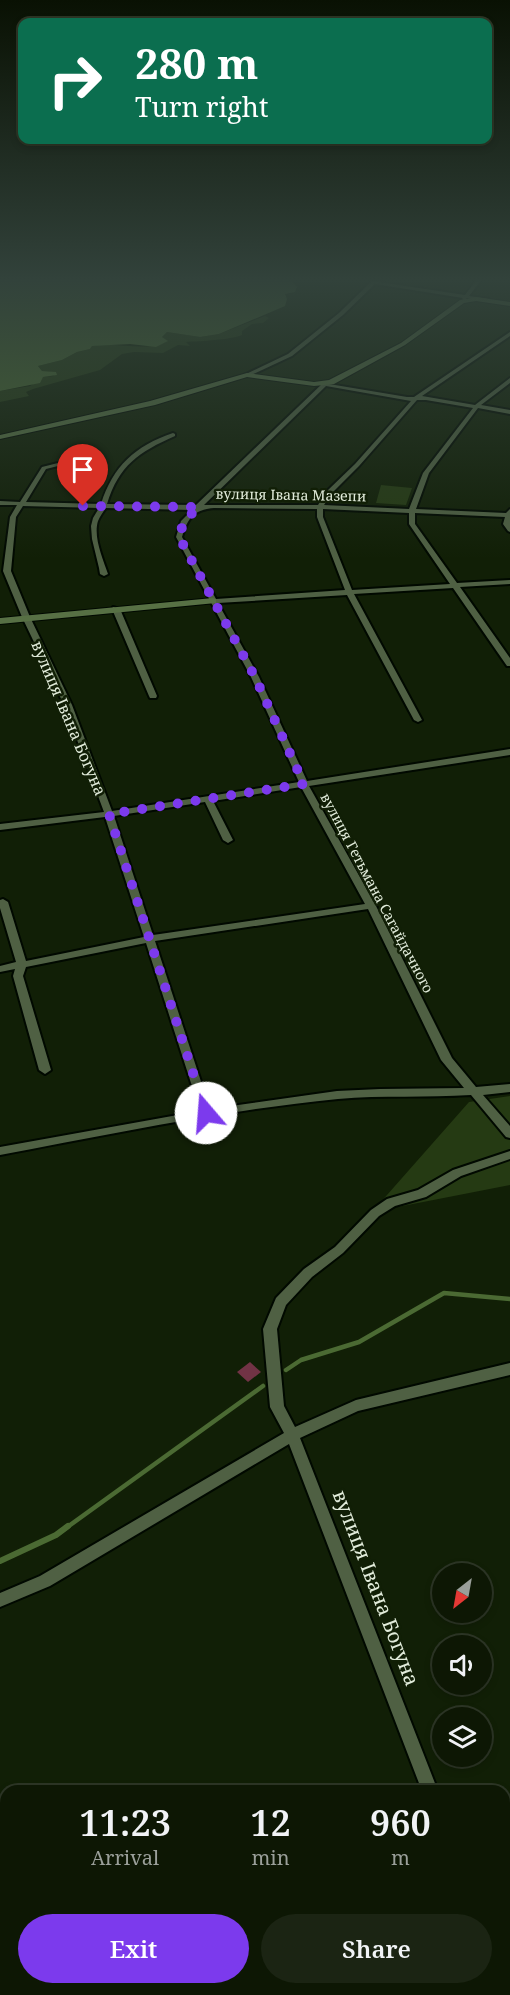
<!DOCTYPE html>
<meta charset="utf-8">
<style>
body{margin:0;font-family:"Noto Serif",serif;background:#1b2413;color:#f1f3f6;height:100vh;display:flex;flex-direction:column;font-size:22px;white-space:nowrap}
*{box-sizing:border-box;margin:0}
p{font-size:20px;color:#9a9f9a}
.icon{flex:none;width:33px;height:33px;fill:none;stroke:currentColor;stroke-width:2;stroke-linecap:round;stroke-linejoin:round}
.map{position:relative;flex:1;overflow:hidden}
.side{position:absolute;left:0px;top:1785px;width:510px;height:210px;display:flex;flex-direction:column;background:#0d1704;border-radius:18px 18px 0 0;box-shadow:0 3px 9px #0003,0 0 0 2px #2d3626}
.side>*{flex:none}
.top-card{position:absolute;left:18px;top:18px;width:474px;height:126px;border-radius:12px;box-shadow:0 3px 9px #0003,0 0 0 2px #2d3626;background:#0b6e4f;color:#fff;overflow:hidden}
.needle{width:39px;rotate:211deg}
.fabs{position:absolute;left:432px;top:1563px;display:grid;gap:12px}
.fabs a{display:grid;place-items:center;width:60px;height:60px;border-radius:50%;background:#0d1704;box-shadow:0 3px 9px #0003,0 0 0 2px #2d3626;font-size:30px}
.pin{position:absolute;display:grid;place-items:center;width:51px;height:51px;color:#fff;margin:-62px -26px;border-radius:50% 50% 50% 0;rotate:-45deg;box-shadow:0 0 6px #0007}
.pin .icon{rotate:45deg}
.me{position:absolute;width:66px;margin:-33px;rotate:342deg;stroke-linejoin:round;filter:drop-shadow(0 0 4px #0008)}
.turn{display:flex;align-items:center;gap:21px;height:126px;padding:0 18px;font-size:27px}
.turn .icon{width:78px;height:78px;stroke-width:2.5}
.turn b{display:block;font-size:42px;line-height:51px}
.eta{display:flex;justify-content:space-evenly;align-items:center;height:102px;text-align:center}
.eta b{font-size:36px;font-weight:600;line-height:42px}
.action{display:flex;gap:12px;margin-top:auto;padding:12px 18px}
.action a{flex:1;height:69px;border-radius:36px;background:#7c3aed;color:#fff;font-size:24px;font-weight:600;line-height:69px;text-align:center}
.action a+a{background:#1b2413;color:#f1f3f6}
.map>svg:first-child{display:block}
.green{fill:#253a13}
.water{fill:#4b6a33}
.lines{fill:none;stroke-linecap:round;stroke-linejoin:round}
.stream-far1{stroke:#4b6a33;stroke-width:4.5}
.stream{stroke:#4b6a33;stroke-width:6}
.building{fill:#713345}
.street-casing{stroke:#010900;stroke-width:4}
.secondary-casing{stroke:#010900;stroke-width:2}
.street{fill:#4f6043;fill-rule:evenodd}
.secondary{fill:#577044;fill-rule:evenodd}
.route{stroke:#7c3aed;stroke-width:10;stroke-dasharray:0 18}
.labels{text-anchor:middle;stroke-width:5;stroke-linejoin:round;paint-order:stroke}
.far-street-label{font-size:14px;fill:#e1ebda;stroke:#111f06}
.street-label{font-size:16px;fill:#e1ebda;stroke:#111f06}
.near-street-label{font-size:20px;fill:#e1ebda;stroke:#111f06}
</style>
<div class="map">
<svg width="510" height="1995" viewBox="0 0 510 1995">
<rect width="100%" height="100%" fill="#111f06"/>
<path class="green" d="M265,316L269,318L263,323L252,324L242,331V335C229,340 202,341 186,342L190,346L178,345L163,353L134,352L122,354L100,370L33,389L26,392L29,396L0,402V391L30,386L43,377L54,376L51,372L42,371L38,366L62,360L77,352L90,349L92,346C114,341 150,353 167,341L162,337L167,332L200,337L219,334Z
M381,485L412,488L406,505L376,503Z
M510,1096V1185L372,1212L469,1102Z"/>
<path class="water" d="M0,279H294L291,281L297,287L295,292L285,294L287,299L285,306L219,334L200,337L167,332L162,337L168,341L156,347L130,344L92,346L90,349L77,352L62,360L38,366L42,371L56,372L57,375L43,377L40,383L0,391Z"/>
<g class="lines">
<path class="stream-far1" d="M286,1370L301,1360L359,1342L444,1293L510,1299
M66,1528L263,1386"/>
<path class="stream" d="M0,1561L56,1535L68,1526"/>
</g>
<path class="building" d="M250,1362L261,1372L248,1382L237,1372Z"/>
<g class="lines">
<g class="street-casing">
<path id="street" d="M477,279H482L469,296L489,299V301L467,298L464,300L462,299L463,298L375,284L343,315L292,356L249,376L244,375L288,354L339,313L372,281L465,295Z
M510,332V336L422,396L475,405L510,378V383L481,405L510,410V414L478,408L429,473L416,509L506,513L510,509V532L508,531L503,524L505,517L415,513V524L457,583L510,580V584L460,587L510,658V666H507L453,588L354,594L422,720L418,722L414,720L347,595L218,603L259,677L307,781L510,749V755L309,786L376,906L452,1058L476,1087L510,1084V1092L483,1095L510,1126V1138L506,1137L471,1095C427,1098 382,1095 338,1099C225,1110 112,1134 0,1155V1147L200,1111L146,943L26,967L23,976L51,1070L45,1074L39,1070L13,976L15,969L0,972V966L16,962L0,908V900L3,899L8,902L26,961L144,937L105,817L0,830V824L104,812L64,705L22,617L3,571L10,517L17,505H0V501L20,502L42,467L70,460L86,448L88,449V451L74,462L46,469L26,502L101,504C113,466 135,446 173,433L175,434V436C139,452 119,465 107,504L196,505L323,383L407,397H414ZM326,386L411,401L355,464L327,491L318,505H204ZM417,400H426L473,408L423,473L409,509L324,505L332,493L359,466ZM23,506L99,508L93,518L91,526L92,539L99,568L100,574L104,576L108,574C103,559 93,537 98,521C100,516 103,512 106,508L192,510L181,521L176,537L251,677L299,782L112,811L72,705L30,617L11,571L16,517ZM214,508L317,509V517L345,590L216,599L182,537C188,518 193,510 214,508ZM323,509L409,513V524L450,584L352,590L323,517ZM301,787L365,904L153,935L114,816L205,802L223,840L228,843L233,840L213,801ZM368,909L441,1060L464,1088L380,1089L337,1091L210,1109L155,941Z
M113,607L120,609L157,696L156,698H150L149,696L112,609Z
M510,1151V1159L461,1176L426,1197L395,1206L379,1216L343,1253L312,1277L286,1305L277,1329L284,1406L295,1427L356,1400L510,1363V1375L358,1411L300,1438L438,1791H422L289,1444L50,1586L0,1607V1593L40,1576L284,1433L270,1407L263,1329L276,1298L304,1269L335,1247L371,1210L387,1199L418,1190L453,1170Z
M510,1922V1956L504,1954V1923Z
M266,1989H304L302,1995H264Z"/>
</g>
<g class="secondary-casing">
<path id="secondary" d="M476,297L510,302V306L476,301L464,303L405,345L334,384L314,386L247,377L155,405L0,439V435L150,401L247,373L314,382L329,380L401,343L460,300Z
M213,598L216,599V603L0,624V618Z"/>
</g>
<use href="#street" class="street"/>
<use href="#secondary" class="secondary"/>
</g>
<linearGradient id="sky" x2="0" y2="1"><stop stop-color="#091103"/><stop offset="0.5" stop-color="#32423b"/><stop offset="1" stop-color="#32423b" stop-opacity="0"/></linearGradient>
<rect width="510" height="559" fill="url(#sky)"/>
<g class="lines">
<path class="route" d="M83,506L199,507L184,521L179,537L255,677L304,784L109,814L206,1113"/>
</g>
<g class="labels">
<g class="far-street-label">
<text transform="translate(291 495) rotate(1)" y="5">вулиця Івана Мазепи</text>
<text transform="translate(377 893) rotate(62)" y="5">вулиця Гетьмана Сагайдачного</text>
</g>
<g class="street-label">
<text transform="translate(69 718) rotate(67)" y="6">вулиця Івана Богуна</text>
</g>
<g class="near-street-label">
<text transform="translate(376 1588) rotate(69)" y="7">вулиця Івана Богуна</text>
</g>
</g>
</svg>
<div class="fabs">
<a><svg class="needle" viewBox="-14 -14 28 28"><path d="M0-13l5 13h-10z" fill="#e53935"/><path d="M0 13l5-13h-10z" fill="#9a9f9a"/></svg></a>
<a><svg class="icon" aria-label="sound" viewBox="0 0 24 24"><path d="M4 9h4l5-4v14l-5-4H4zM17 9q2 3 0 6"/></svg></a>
<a><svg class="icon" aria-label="layers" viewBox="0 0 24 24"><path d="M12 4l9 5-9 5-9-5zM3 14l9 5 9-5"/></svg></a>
</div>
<div class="pin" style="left:83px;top:506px;background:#d93025"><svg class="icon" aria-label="arrive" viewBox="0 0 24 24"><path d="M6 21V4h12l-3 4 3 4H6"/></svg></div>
<svg class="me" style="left:206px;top:1113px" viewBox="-20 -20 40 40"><circle r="19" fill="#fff"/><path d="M0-13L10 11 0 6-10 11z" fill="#7c3aed"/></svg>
<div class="top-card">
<div class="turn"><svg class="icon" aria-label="right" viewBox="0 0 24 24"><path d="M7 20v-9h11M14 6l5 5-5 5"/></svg><div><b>280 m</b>Turn right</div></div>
</div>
<section class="side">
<div class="eta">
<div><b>11:23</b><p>Arrival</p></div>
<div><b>12</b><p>min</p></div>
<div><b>960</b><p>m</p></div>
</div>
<div class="action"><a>Exit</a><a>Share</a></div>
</section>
</div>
